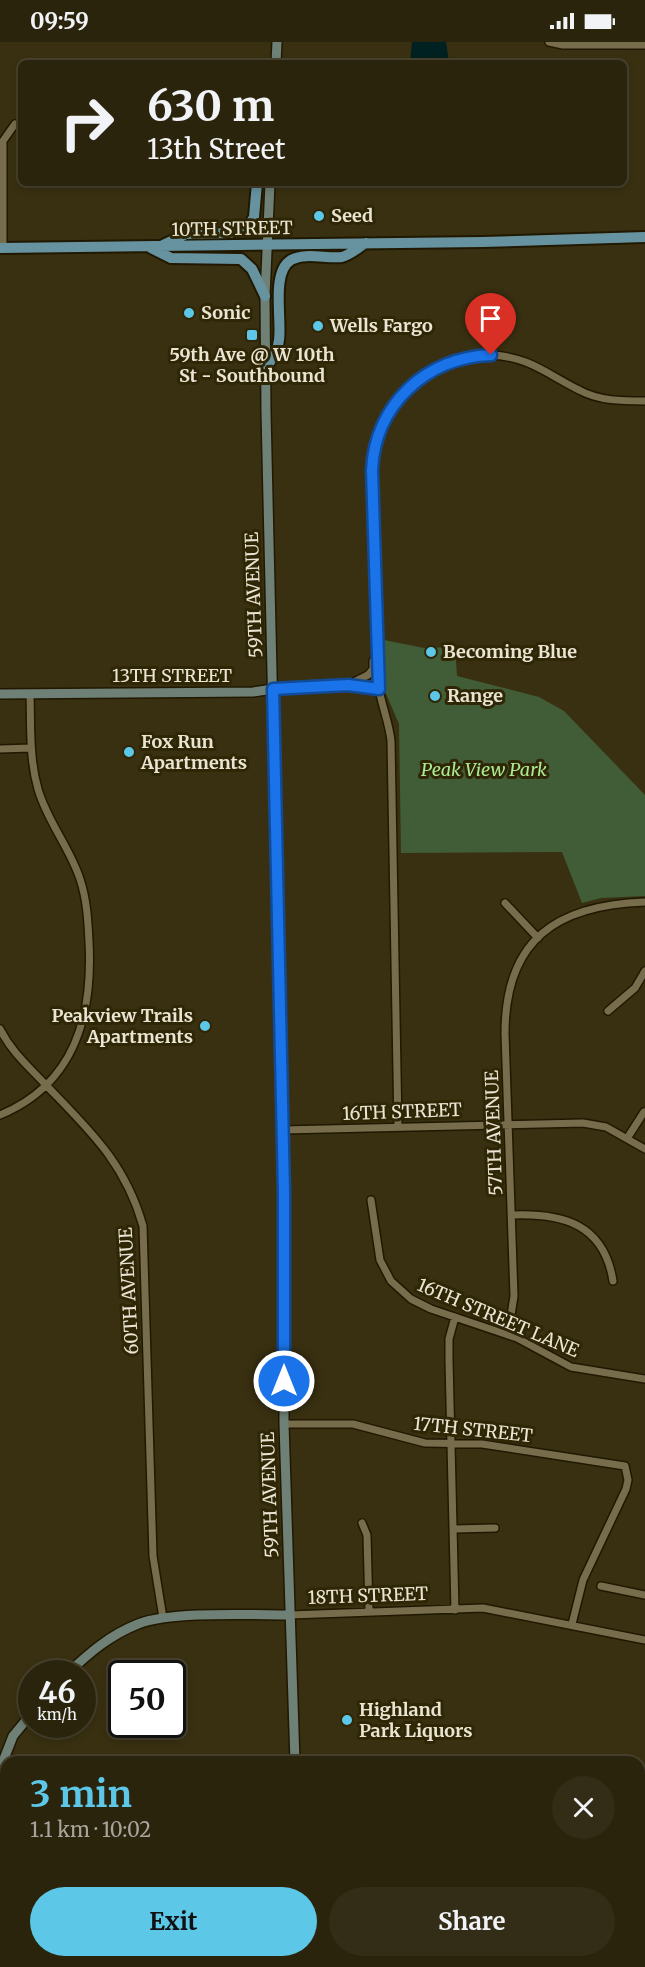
<!DOCTYPE html>
<meta charset="utf-8">
<style>
body{margin:0;font-family:Merriweather,serif;background:#332c16;color:#f1f3f6;height:100vh;display:flex;flex-direction:column;font-size:22px;white-space:nowrap}
*{box-sizing:border-box;margin:0}
p{font-size:20px;color:#a6a49d}
.icon{flex:none;width:33px;height:33px;fill:none;stroke:currentColor;stroke-width:2;stroke-linecap:round;stroke-linejoin:round}
.map{position:relative;flex:1;overflow:hidden}
.drawer{position:absolute;left:0px;top:1714px;width:645px;height:212px;display:flex;flex-direction:column;background:#2b240d;border-radius:18px 18px 0 0;box-shadow:0 3px 9px #0003,0 0 0 2px #47412e}
.drawer>*{flex:none}
.banner{position:absolute;left:18px;top:18px;width:609px;height:126px;border-radius:9px;box-shadow:0 3px 9px #0003,0 0 0 2px #47412e;background:#2b240d;color:#f1f3f6;overflow:hidden}
.speed{position:absolute;left:18px;top:1618px;display:flex;gap:12px;font-size:30px;font-weight:700;text-align:center}
.speed>*{display:grid;place-content:center;width:78px;height:78px;border-radius:50%;background:#2b240d;box-shadow:0 3px 9px #0003,0 0 0 2px #47412e;line-height:1}
.speed small{font-size:15px;font-weight:400}
.speed .limit{border:3px solid #111;border-radius:9px;background:#fff;color:#111}
.pin{position:absolute;display:grid;place-items:center;width:51px;height:51px;color:#fff;margin:-62px -26px;border-radius:50% 50% 50% 0;rotate:-45deg;box-shadow:0 0 6px #0007}
.pin .icon{rotate:45deg}
.me{position:absolute;width:66px;margin:-33px;rotate:0deg;stroke-linejoin:round;filter:drop-shadow(0 0 4px #0008)}
.turn{display:flex;align-items:center;gap:21px;height:126px;padding:0 30px;font-size:27px}
.turn .icon{width:78px;height:78px;stroke-width:2.5}
.turn b{display:block;font-size:42px;line-height:51px}
.round{display:grid;place-items:center;flex:none;width:63px;height:63px;border-radius:32px;background:#332c16}
.headline{display:flex;align-items:center;justify-content:space-between;height:102px;padding:0 30px}
h1{font-size:36px;font-weight:700;line-height:45px;color:#5dc7e8}
.button{display:flex;gap:12px;margin-top:auto;padding:12px 30px}
.button a{flex:1;height:69px;border-radius:36px;background:#5dc7e8;color:#111;font-size:24px;font-weight:700;line-height:69px;text-align:center}
.button a+a{background:#332c16;color:#f1f3f6}
.status{display:flex;justify-content:space-between;align-items:center;height:42px;padding:0 30px;background:#2b240d;direction:ltr}
.status svg{height:16px;fill:currentColor}
.map>svg:first-child{display:block}
.green{fill:#415d37}
.water{fill:#002121}
.lines{fill:none;stroke-linecap:round;stroke-linejoin:round}
.street-casing{stroke:#201800;stroke-width:10}
.secondary-casing{stroke:#201800;stroke-width:12}
.primary-casing{stroke:#201800;stroke-width:14}
.street{stroke:#776d4d;stroke-width:7}
.secondary{stroke:#6f8076;stroke-width:9}
.primary{stroke:#6793a0;stroke-width:10}
.route-casing{stroke:#114b97;stroke-width:15}
.route{stroke:#1a73e8;stroke-width:10}
.poi-dot{fill:#5dc7e8;stroke:#2f2606;stroke-width:2}
.labels{text-anchor:middle;stroke-width:6;stroke-linejoin:round;paint-order:stroke}
.poi-label{font-size:18px;font-weight:bold;fill:#eae5d3;stroke:#2f2606;text-anchor:start}
.street-label{font-size:18px;fill:#eae5d3;stroke:#2f2606}
.park-label{font-size:18px;font-style:italic;fill:#abeb93;stroke:#2f2606}
</style>
<div class="status"><b>09:59</b><svg viewBox="0 0 49 12"><path d="M0 12V9h3v3zM5 12V6h3v6zM10 12V3h3v9zM15 12V0h3v12zM26 1h20v11H26zM47 4h2v5h-2z"/></svg></div>
<div class="map">
<svg width="645" height="1925" viewBox="0 0 645 1925">
<rect width="100%" height="100%" fill="#393011"/>
<path class="green" d="M384,598L424,606L455,605L457,634L539,655L564,669L645,753V854L601,856L582,861L562,810L401,811L399,682L384,647Z"/>
<path class="water" d="M412,0H446L449,20L410,21Z"/>
<g class="lines">
<g class="street-casing">
<path id="street" d="M549,0L563,3H645
M3,206V99L15,82
M352,641L368,633L373,627V619
M273,647L348,643L379,647
M0,707L31,706
M505,861L538,896
M608,969L635,946L645,929
M0,987C11,1009 27,1023 44,1041C89,1088 125,1120 143,1184L153,1514L163,1576
M0,1073C75,1042 93,974 89,900C88,879 87,858 80,837C70,806 47,779 38,747C29,716 31,683 30,652
M398,1085L391,699C389,680 381,662 378,642C373,600 375,557 375,515C374,443 357,377 428,331C447,319 469,311 492,313C529,315 547,332 579,348C599,359 622,359 645,359
M282,1088L583,1081L606,1085L645,1107
M628,1095L644,1070
M371,1158L380,1218L391,1239L411,1257L431,1267L517,1296L571,1325L645,1337
M512,1173C563,1171 604,1182 613,1239
M508,1293L514,1254L505,992C505,897 557,863 645,860
M284,1382H353L425,1401L482,1402L625,1424L628,1438L626,1447L583,1538L572,1582
M362,1481L367,1493L369,1569
M454,1487L495,1486
M601,1544L645,1553
M455,1568L449,1319V1297L455,1275
M290,1573L483,1566L645,1598
M639,1836H645"/>
</g>
<g class="secondary-casing">
<path id="secondary" d="M276,21L277,0
M270,141L265,254L266,370L284,1151V1382L295,1720
M0,652L253,650L273,647
M67,1632C89,1611 110,1593 138,1582C171,1569 252,1573 290,1573
M0,1727L13,1694L32,1671
M300,1920L301,1925"/>
</g>
<g class="primary-casing">
<path id="primary" d="M163,203L186,192L230,191L248,185L254,175L257,141
M0,206L482,200L645,195
M151,206L171,216L241,217L252,227L265,254
M265,327C272,317 278,309 279,298C282,277 271,230 291,218C305,210 327,217 342,215C350,213 359,205 366,201"/>
</g>
<use href="#street" class="street"/>
<use href="#secondary" class="secondary"/>
<use href="#primary" class="primary"/>
</g>
<g class="lines">
<g class="route-casing">
<path id="route" d="M284,1339V1151L273,647L348,643L379,647L372,428C375,363 426,315 491,313"/>
</g>
<use href="#route" class="route"/>
</g>
<g class="poi-dot">
<circle cx="319" cy="174" r="6"/>
<circle cx="189" cy="271" r="6"/>
<circle cx="318" cy="284" r="6"/>
<rect x="246" y="287" width="12" height="12" rx="3"/>
<circle cx="431" cy="610" r="6"/>
<circle cx="435" cy="654" r="6"/>
<circle cx="129" cy="710" r="6"/>
<circle cx="205" cy="984" r="6"/>
<circle cx="347" cy="1678" r="6"/>
</g>
<g class="labels">
<g class="poi-label">
<text x="331" y="180">Seed</text>
<text x="201" y="277">Sonic</text>
<text x="330" y="290">Wells Fargo</text>
<text x="252" y="319" text-anchor="middle">59th Ave @ W 10th<tspan x="252" dy="21">St - Southbound</tspan></text>
<text x="443" y="616">Becoming Blue</text>
<text x="447" y="660">Range</text>
<text x="141" y="706">Fox Run<tspan x="141" dy="21">Apartments</tspan></text>
<text x="193" y="980" text-anchor="end">Peakview Trails<tspan x="193" dy="21">Apartments</tspan></text>
<text x="359" y="1674">Highland<tspan x="359" dy="21">Park Liquors</tspan></text>
</g>
<g class="street-label">
<text transform="translate(232 187) rotate(-1)" y="6">10TH STREET</text>
<text transform="translate(254 553) rotate(-92)" y="6">59TH AVENUE</text>
<text x="172" y="640">13TH STREET</text>
<text transform="translate(402 1070) rotate(-2)" y="6">16TH STREET</text>
<text transform="translate(494 1091) rotate(-92)" y="6">57TH AVENUE</text>
<text transform="translate(129 1249) rotate(-93)" y="6">60TH AVENUE</text>
<text transform="translate(498 1276) rotate(23)" y="6">16TH STREET LANE</text>
<text transform="translate(473 1388) rotate(6)" y="6">17TH STREET</text>
<text transform="translate(270 1453) rotate(-92)" y="6">59TH AVENUE</text>
<text transform="translate(368 1554) rotate(-2)" y="6">18TH STREET</text>
</g>
<g class="park-label">
<text x="484" y="734">Peak View Park</text>
</g>
</g>
</svg>
<div class="speed"><div>46<small>km/h</small></div><div class="limit">50</div></div>
<div class="pin" style="left:491px;top:313px;background:#d93025"><svg class="icon" aria-label="arrive" viewBox="0 0 24 24"><path d="M6 21V4h12l-3 4 3 4H6"/></svg></div>
<svg class="me" style="left:284px;top:1339px" viewBox="-20 -20 40 40"><circle r="17" fill="#1a73e8" stroke="#fff" stroke-width="3"/><path d="M0-11L8 9 0 5-8 9z" fill="#fff"/></svg>
<div class="banner">
<div class="turn"><svg class="icon" aria-label="right" viewBox="0 0 24 24"><path d="M7 20v-9h11M14 6l5 5-5 5"/></svg><div><b>630 m</b>13th Street</div></div>
</div>
<section class="drawer">
<div class="headline"><div><h1>3 min</h1><p>1.1 km · 10:02</p></div><a class="round"><svg class="icon" aria-label="close" viewBox="0 0 24 24"><path d="M6 6l12 12M18 6L6 18"/></svg></a></div>
<div class="button"><a>Exit</a><a>Share</a></div>
</section>
</div>
